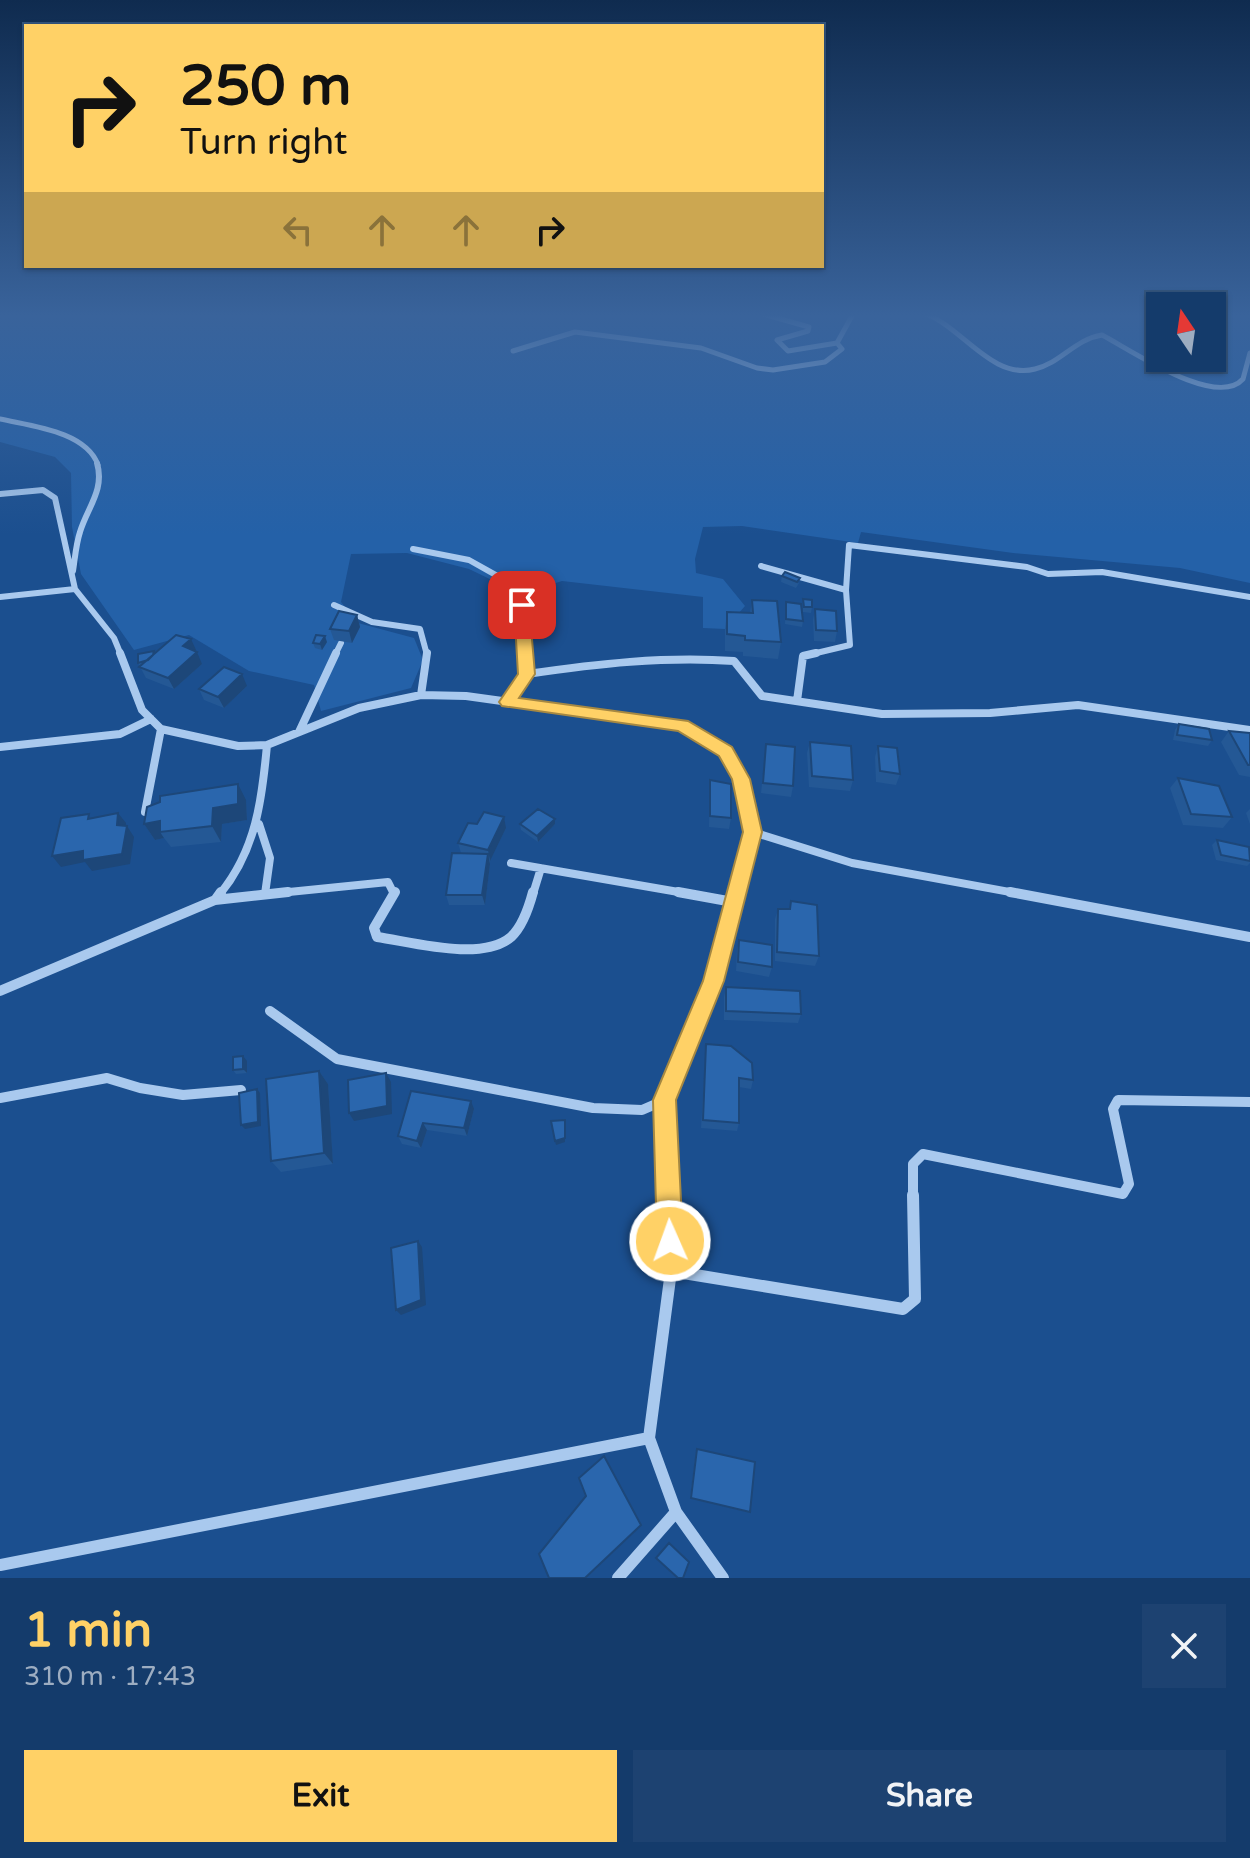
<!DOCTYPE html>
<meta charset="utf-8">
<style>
body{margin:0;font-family:"Varela Round",sans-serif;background:#1d4271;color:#f1f3f6;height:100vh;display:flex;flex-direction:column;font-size:30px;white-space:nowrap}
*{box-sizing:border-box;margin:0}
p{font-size:26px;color:#9dadc1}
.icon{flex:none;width:44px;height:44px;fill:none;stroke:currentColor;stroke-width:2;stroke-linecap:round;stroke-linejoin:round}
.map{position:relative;height:1578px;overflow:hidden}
.panel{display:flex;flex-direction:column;background:#143b6b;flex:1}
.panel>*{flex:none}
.top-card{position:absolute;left:24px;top:24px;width:800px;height:244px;border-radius:0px;box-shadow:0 2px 6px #0004,0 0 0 2px #33557e;background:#ffd166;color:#111;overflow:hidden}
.needle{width:52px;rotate:347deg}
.buttons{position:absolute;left:1146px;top:292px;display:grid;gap:16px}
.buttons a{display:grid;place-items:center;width:80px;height:80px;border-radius:0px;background:#143b6b;box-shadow:0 2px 6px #0004,0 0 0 2px #33557e;font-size:40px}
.pin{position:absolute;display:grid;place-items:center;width:68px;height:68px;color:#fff;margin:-34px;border-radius:16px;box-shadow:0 4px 12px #0006}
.me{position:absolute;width:88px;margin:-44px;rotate:358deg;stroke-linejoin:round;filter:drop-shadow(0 0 6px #0008)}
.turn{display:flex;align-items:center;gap:28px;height:168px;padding:0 24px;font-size:36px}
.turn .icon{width:104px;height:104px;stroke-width:2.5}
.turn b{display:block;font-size:56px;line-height:68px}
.lanes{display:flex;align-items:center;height:76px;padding:0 24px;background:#0003;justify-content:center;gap:40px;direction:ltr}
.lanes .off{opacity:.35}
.round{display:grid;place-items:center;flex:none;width:84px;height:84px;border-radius:0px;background:#1d4271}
.head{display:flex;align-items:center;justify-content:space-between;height:136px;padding:0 24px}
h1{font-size:48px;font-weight:700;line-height:60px;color:#ffd166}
.action{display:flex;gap:16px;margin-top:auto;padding:16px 24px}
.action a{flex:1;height:92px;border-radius:0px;background:#ffd166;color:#111;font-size:32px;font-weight:700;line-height:92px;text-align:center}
.action a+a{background:#1d4271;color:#f1f3f6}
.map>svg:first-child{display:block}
.green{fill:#2461a8}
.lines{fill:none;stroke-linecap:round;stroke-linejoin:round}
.street-far4{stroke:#a9c9ee;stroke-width:5}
.street-far3{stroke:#a9c9ee;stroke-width:6}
.street-far2{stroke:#a9c9ee;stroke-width:8}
.street-far1{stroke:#a9c9ee;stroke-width:10}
.street{stroke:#a9c9ee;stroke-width:12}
.wall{fill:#245895}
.shaded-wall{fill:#1d4779}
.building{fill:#2a66ad;stroke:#1d4779;stroke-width:2}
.route{fill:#ffd166;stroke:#a68842;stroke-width:2}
</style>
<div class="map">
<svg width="1250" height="1578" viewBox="0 0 1250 1578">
<rect width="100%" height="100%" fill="#1b4f8f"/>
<path class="green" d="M0,314H1160V358H1212V314H1250V583L1180,568L1013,553L861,532L858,543L742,526L703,527L695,559L696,573L723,579L745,606L725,629L703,628V597L562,581L521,594L469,569L407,553L351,554L341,602L358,623L414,638L423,660L411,688L321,711L314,685L249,671L189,635L134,650L81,574L72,527L71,473L55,457L0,442Z"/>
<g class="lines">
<path class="street-far4" d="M926,314C963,328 992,380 1035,369C1061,363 1075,339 1102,335C1131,350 1216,409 1243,379L1250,353
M837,343L853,314
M513,351L575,332L701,348L757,368L773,370L825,362L842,349L837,343L788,351L777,340L808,331L809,327L763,314
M0,419C30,426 86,431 98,465"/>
<path class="street-far3" d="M0,494L43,490L55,498L75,589L114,638L121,655
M413,549L469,560L517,587L525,655
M761,566L846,590L850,645L808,655
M73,571C75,558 76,544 80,532C87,508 105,490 97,463
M846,590L849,545L1027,567L1048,574L1102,572L1250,597
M0,597L75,589
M334,605L372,622L420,629L427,655
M335,655L341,643"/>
<path class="street-far2" d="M120,653L142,710L161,729L238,746L267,745L359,708L421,695L466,696L682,726L726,752L741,779L753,832L736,894
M525,653L527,674
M421,695L427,653
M797,701L803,656L816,653
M507,702L527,674C596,664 664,656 734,661L762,696L882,714L990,713L1078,705L1250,730
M299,732L336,653
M0,747L120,734L151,719
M145,812L161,729
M259,824L270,858L265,894
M753,832L852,863L1021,894
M511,863L690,894
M220,894C256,850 262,800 267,745
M269,894L388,882L394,894
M533,894L541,868"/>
<path class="street-far1" d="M395,892L374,928L377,937C412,942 482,962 511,937C523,926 529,907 533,892
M678,892L733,902
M1010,892L1250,937
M216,899L221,892
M0,991L215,900L288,892
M270,1011L337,1059L593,1108L642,1110L665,1100
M0,1098L107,1078L140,1088L183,1095L241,1090
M668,1197L665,1100L713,981L737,892
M913,1197V1164L923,1154L1123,1194L1129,1184L1113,1109L1118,1100L1250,1102"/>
<path class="street" d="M668,1195L671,1271L649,1438L676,1512L723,1578
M671,1271L903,1309L915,1299L913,1195
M0,1565L649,1438
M618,1578L676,1512"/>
</g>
<path class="wall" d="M782,576L799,583L796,588L781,582Z
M803,599L812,607L811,613L803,612Z
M752,600L781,642L778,659L743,656V652L725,651V629L727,612L750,613Z
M786,602L803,621L802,627L785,624Z
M815,609L837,631L835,642L814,641L813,620Z
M357,615L360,627L352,643L334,640L330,629Z
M327,642L322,650L315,648L313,643Z
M196,650L195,651L202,664L174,689L146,678L138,663L155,653Z
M247,686L224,708L204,700L199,689Z
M1179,724L1212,740L1208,746L1173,740L1175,730Z
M1229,731L1250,733V777L1239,775L1221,742Z
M810,742L853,780L850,791L809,787L807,753Z
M766,744L793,786L791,797L761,793Z
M878,746L900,774L896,785L876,782L875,757Z
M1178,778L1232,817L1223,828L1183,825L1170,788Z
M710,780L731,818L729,829L709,827Z
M246,800L247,820L222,824L221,842L171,847L164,838L155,840L144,824Z
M1250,809V824L1246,813Z
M520,824H555L538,842L521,830Z
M506,828L490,860V864L485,905H449L446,895L461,853L458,843Z
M1217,840L1250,853V863L1247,866L1216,860L1212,845Z
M791,901L819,956L815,966L775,961V919L778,909H789Z
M739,940L772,967L769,977L736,971L737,950Z
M726,987L801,1014L798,1023L724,1020V997Z
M706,1044L753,1080L751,1089L739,1087V1123L737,1131L701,1128Z
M247,1061V1073L236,1074L233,1070Z
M319,1071L328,1084L333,1164L281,1172L271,1161Z
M411,1091L474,1109L467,1136L427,1130L421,1148L402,1144L398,1136Z
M697,1449L750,1512H747L690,1498L696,1451Z"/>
<path class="shaded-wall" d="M357,615L360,627L352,643L349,631Z
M325,636L327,642L322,650L320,644Z
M191,639L196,650L188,658L183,646Z
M197,652L202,664L174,689L168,678Z
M242,674L247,686L224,708L218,697Z
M238,784L246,800L247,820L222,824L221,842L212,826L213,808Z
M118,813L126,823L125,834L127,826L134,837L130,864L92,871L85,862L61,867L52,856Z
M504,817L506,828L490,861L488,850Z
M555,819V824L538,842L537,836Z
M160,821V832L164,838L155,840L144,824Z
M488,854L490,864L485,905L482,895Z
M243,1056L247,1061V1073L243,1069Z
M319,1071L328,1084L333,1164L324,1153Z
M386,1073L391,1082L392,1114L354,1121L349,1113Z
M257,1089L260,1093L261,1126L245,1129L241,1125Z
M471,1101L474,1109L467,1136L464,1128Z
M565,1120V1142L556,1145L555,1141Z
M423,1123L427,1130L421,1148L417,1141Z
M418,1241L422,1247L426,1305L401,1315L396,1310Z"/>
<path class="building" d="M785,572L800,578L797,582L782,576Z
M803,599L812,600V607H804Z
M752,600L777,601L781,642L745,640V636L727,634V612L753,613Z
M786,602L801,604L803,621L786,619Z
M815,609L836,611L837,631L816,630Z
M339,611L357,615L349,631L330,629Z
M176,635L191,639L183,646L197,652L168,678L139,667Z
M316,635L325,636L320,644L313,643Z
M154,651L153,655L148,660L138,663V654Z
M224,667L242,674L218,697L199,689Z
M1179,724L1209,729L1212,740L1177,735Z
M1229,731L1250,733V765H1248Z
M810,742L851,746L853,780L812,776Z
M766,744L795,747L793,786L763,783Z
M878,746L897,748L900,774L880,771Z
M1178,778L1219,786L1232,817L1191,814Z
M710,780L731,784V818L710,816Z
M238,784V804L213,808L212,826L160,832V821L144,824L147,807L160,802V796Z
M538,809L555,819L537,836L520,824Z
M484,812L504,817L488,850L458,843L468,823L477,824Z
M118,813L117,825L127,826L122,854L83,860V851L52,856L61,818L89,814L88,819Z
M1217,840L1249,847L1250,861L1221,855Z
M452,853L488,854L482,895H446Z
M791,901L817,905L819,956L777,952L778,909H790Z
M739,940L772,945V967L738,962Z
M726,987L800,991L801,1014L726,1011Z
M706,1044L731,1046L752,1063L753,1080L739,1078V1123L703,1120Z
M243,1056V1069L233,1070V1057Z
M319,1071L324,1153L271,1161L266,1079Z
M386,1073L387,1106L349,1113L348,1080Z
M257,1089L258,1122L241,1125L239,1093Z
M411,1091L471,1101L464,1128L423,1123L417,1141L398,1136Z
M565,1120V1138L555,1141L551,1121Z
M418,1241L421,1300L396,1310L391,1248Z
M697,1449L755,1462L750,1512L691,1498Z
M604,1456L641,1525L585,1578H549L539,1554L586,1496L579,1478Z
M669,1543L689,1562L683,1578H678L656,1558Z"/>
<linearGradient id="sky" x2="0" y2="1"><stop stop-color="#0f2b4f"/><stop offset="0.59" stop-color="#39639b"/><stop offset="1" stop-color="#39639b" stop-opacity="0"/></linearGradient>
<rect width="1250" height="535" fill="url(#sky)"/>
<path class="route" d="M522,600L529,605L535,674L519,698L688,721L732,747L750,779L762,832L724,981L676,1100L683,1241L680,1251L670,1254L661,1251L657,1241L653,1100L703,981L743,832L732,779L719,756L678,731L502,706L499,702L518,674L514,605Z"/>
</svg>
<div class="buttons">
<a><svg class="needle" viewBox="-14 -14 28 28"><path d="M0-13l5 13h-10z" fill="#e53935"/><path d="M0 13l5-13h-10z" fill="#9dadc1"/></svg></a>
</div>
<div class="pin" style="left:522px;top:605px;background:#d93025"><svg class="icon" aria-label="arrive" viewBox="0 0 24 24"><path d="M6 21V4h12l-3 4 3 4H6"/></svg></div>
<svg class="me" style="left:670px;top:1241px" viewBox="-20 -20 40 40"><circle r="17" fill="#ffd166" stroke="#fff" stroke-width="3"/><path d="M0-11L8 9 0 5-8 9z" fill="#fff"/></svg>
<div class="top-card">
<div class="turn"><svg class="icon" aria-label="right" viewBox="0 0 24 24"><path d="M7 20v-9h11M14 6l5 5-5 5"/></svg><div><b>250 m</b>Turn right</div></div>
<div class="lanes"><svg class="icon off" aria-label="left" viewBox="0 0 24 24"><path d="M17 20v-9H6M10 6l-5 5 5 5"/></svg><svg class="icon off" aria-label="ahead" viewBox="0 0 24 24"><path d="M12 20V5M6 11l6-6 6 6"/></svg><svg class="icon off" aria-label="ahead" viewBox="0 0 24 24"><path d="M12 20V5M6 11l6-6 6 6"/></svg><svg class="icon" aria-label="right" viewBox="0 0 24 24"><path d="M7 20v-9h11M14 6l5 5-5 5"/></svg></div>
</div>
</div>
<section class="panel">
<div class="head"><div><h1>1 min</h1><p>310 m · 17:43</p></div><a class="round"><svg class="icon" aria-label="close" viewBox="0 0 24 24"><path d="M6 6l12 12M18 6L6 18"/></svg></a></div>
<div class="action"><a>Exit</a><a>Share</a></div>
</section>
